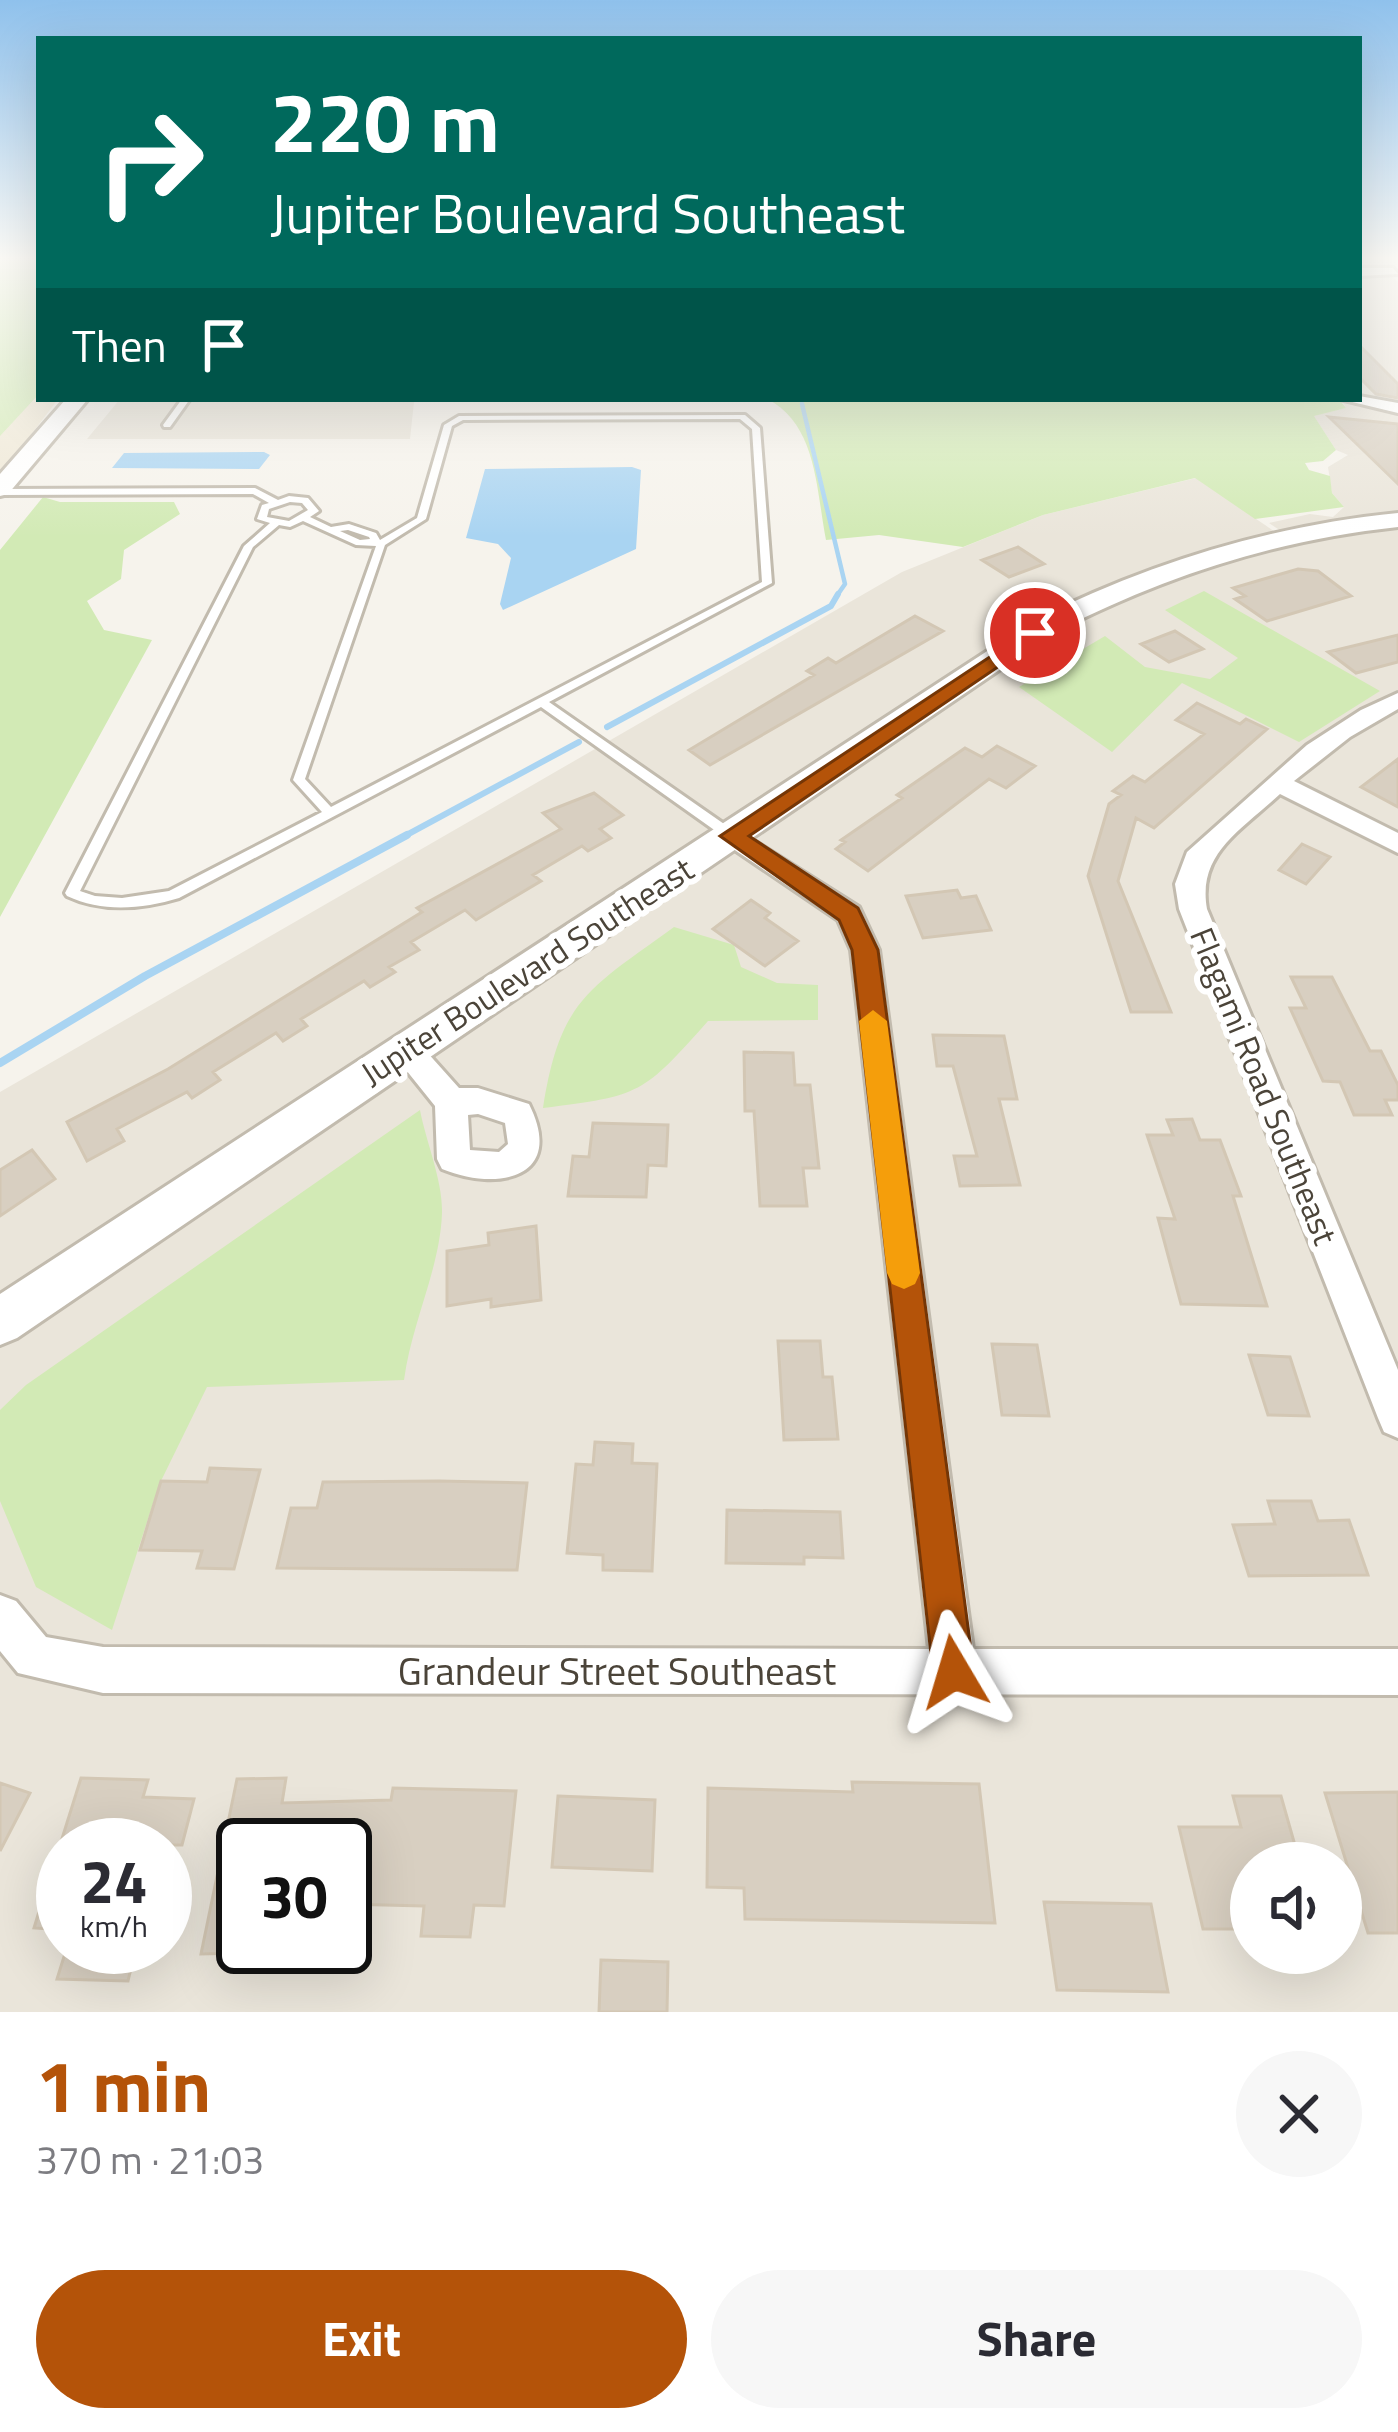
<!DOCTYPE html>
<meta charset="utf-8">
<style>
body{margin:0;font-family:"Titillium Web",sans-serif;background:#f7f7f7;color:#2b2b33;height:100vh;display:flex;flex-direction:column;font-size:45px;white-space:nowrap}
*{box-sizing:border-box;margin:0}
p{font-size:39px;color:#7c7c81}
.icon{flex:none;width:66px;height:66px;fill:none;stroke:currentColor;stroke-width:2;stroke-linecap:round;stroke-linejoin:round}
.map{position:relative;height:2012px;overflow:hidden}
.panel{display:flex;flex-direction:column;background:#fff;flex:1}
.panel>*{flex:none}
.top-card{position:absolute;left:36px;top:36px;width:1326px;height:366px;border-radius:0px;box-shadow:0 12px 48px #0002;background:#00695c;color:#fff;overflow:hidden}
.controls{position:absolute;left:1230px;top:1842px;display:grid;gap:24px}
.controls a{display:grid;place-items:center;width:132px;height:132px;border-radius:50%;background:#fff;box-shadow:0 12px 48px #0002;font-size:60px}
.speed{position:absolute;left:36px;top:1818px;display:flex;gap:24px;font-size:60px;font-weight:700;text-align:center}
.speed>*{display:grid;place-content:center;width:156px;height:156px;border-radius:50%;background:#fff;box-shadow:0 12px 48px #0002;line-height:1}
.speed small{font-size:30px;font-weight:400}
.speed .limit{border:6px solid #111;border-radius:18px;background:#fff;color:#111}
.pin{position:absolute;display:grid;place-items:center;width:102px;height:102px;color:#fff;margin:-51px;border:6px solid #fff;border-radius:50%;box-shadow:0 3px 12px #0007}
.me{position:absolute;width:132px;margin:-66px;rotate:353deg;stroke-linejoin:round;filter:drop-shadow(0 0 9px #0008)}
.turn{display:flex;align-items:center;gap:42px;height:252px;padding:0 36px;font-size:54px}
.turn .icon{width:156px;height:156px;stroke-width:2.5}
.turn b{display:block;font-size:84px;line-height:102px}
.then{display:flex;align-items:center;height:114px;padding:0 36px;background:#0003;gap:24px;font-size:45px}
.round{display:grid;place-items:center;flex:none;width:126px;height:126px;border-radius:63px;background:#f7f7f7}
.head{display:flex;align-items:center;justify-content:space-between;height:204px;padding:0 36px}
h1{font-size:72px;font-weight:700;line-height:90px;color:#b45309}
.button{display:flex;gap:24px;margin-top:auto;padding:24px 36px}
.button a{flex:1;height:138px;border-radius:72px;background:#b45309;color:#fff;font-size:48px;font-weight:700;line-height:138px;text-align:center}
.button a+a{background:#f7f7f7;color:#2b2b33}
.map>svg:first-child{display:block}
.residential{fill:#eae5da;fill-rule:evenodd}
.education{fill:#efe8d6}
.green{fill:#d2eab5}
.water{fill:#a9d4f2}
.lines{fill:none;stroke-linecap:round;stroke-linejoin:round}
.stream-far3{stroke:#a9d4f2;stroke-width:3}
.stream-far2{stroke:#a9d4f2;stroke-width:4.5}
.stream-far1{stroke:#a9d4f2;stroke-width:6}
.stream{stroke:#a9d4f2;stroke-width:8}
.building{fill:#d8cfc1;stroke:#d3c7b4;stroke-width:3}
.service-casing{stroke:#c2bbae;stroke-width:6}
.minor-casing{stroke:#c2bbae;stroke-width:6}
.tertiary-casing{stroke:#c2bbae;stroke-width:6}
.service{fill:#fff;fill-rule:evenodd}
.minor{fill:#fff;fill-rule:evenodd}
.tertiary{fill:#fff;fill-rule:evenodd}
.route{fill:#b45309;stroke:#753606;stroke-width:3}
.slow{fill:#f59e0b}
.labels{text-anchor:middle;stroke-width:12;stroke-linejoin:round;paint-order:stroke}
.street-label{font-size:33px;fill:#4b4439;stroke:#fff}
.near-street-label{font-size:39px;fill:#4b4439;stroke:#fff}
</style>
<div class="map">
<svg width="1398" height="2012" viewBox="0 0 1398 2012">
<rect width="100%" height="100%" fill="#f6f3ec"/>
<path class="residential" d="M1389,274L1398,282V404L1359,399V275Z
M120,399H440L414,402L410,439H87Z
M1341,400L1398,411V515L1281,531L1269,523L1310,514L1333,517L1344,507L1332,493L1328,467L1348,455L1336,450L1313,415L1346,408Z
M1196,478L1281,536L1398,520V2012H0V1092L902,572L1043,515ZM63,1845H165V1947H63ZM243,1845H345V1947H243ZM1251,1863H1341V1953H1251Z"/>
<path class="education" d="M0,256H39V399H58L0,476Z"/>
<path class="green" d="M0,256H39V394L0,436Z
M767,399H1339L1346,408L1314,416L1336,450L1323,461L1305,463L1309,470L1330,476L1332,493L1344,507L1255,519L1195,478L1043,515L963,547L879,535L826,540C816,489 817,424 767,399Z
M43,497L60,502H174L180,514L124,550L121,579L87,601L104,630L152,640L0,917V550Z
M1204,591L1380,691L1299,742L1182,683L1112,752L1019,687L1105,636L1145,667L1210,679L1238,658L1165,610Z
M674,927L734,945L741,967L777,983L818,985V1020L708,1021C643,1094 641,1096 543,1108C560,999 589,989 674,927Z
M420,1110C426,1142 443,1181 442,1213C440,1269 412,1321 404,1380L207,1387L159,1485L112,1630L36,1587L0,1501V1410L26,1385Z"/>
<path class="water" d="M264,452L270,455L259,469L112,468L124,453Z
M632,467L641,470L636,549L503,610L500,604L511,558L498,544L466,538L485,469Z"/>
<g class="lines">
<path class="stream-far3" d="M801,399L803,407"/>
<path class="stream-far2" d="M802,404L845,584L836,597"/>
<path class="stream-far1" d="M607,727L831,606L838,594
M401,838L579,742"/>
<path class="stream" d="M0,1063L145,976L407,835"/>
</g>
<path class="building" d="M1359,345L1398,384V398L1376,394L1359,377Z
M1329,417L1398,424V484Z
M1018,547L1044,564L1009,577L982,560Z
M1298,569L1318,571L1351,596L1267,621L1235,599L1245,596L1233,588Z
M915,616L943,631L710,765L689,750L814,675L807,671L828,658L836,663Z
M1175,631L1203,649L1169,662L1141,644Z
M1398,635V662L1356,673L1328,652Z
M1197,703L1240,724L1246,719L1267,729L1154,828L1136,818L1118,881L1171,1012H1131L1088,876L1109,804L1121,795L1113,791L1133,776L1145,782L1204,734L1176,720Z
M997,746L1035,766L1006,788L989,779L868,871L836,849L845,842L841,840L902,798L897,795L965,748L982,757Z
M1398,759V807L1361,787Z
M594,793L623,815L600,829L611,838L588,851L582,846L533,875L541,881L476,920L465,910L411,942L419,950L389,967L395,972L370,987L364,981L301,1019L307,1026L283,1041L276,1033L213,1072L220,1080L192,1098L187,1092L117,1129L124,1141L87,1161L67,1122L168,1069L422,912L417,908L561,829L543,813Z
M1302,844L1330,857L1306,884L1279,870Z
M957,890L961,898L976,896L991,930L923,938L906,896Z
M751,900L770,913L765,918L798,941L765,966L713,929Z
M1291,977H1332L1370,1051H1381L1398,1085V1100H1385L1392,1115H1354L1340,1082L1323,1081L1290,1008H1306Z
M933,1035L1004,1036L1017,1099H999L1020,1185L960,1186L954,1156H977L953,1066H937Z
M744,1052L793,1053L795,1085H810L819,1168H803L807,1206H760L754,1111H745Z
M1192,1119L1200,1140H1220L1241,1196H1233L1267,1306L1181,1304L1158,1218L1175,1219L1147,1135H1173L1167,1120Z
M593,1123L668,1125L666,1166L648,1165L646,1197L568,1196L573,1156L589,1157Z
M32,1150L55,1179L0,1216V1170Z
M536,1226L541,1300L491,1307V1299L447,1306V1251L489,1245L488,1233Z
M778,1341H820L823,1377H832L838,1439L784,1440Z
M992,1344L1037,1345L1049,1416L1002,1415Z
M1249,1355L1290,1357L1309,1416L1268,1415Z
M595,1442L633,1444L632,1463L657,1464L652,1571L603,1570V1555L567,1553L576,1464L593,1465Z
M210,1468L260,1470L234,1569L197,1568L202,1551L140,1550L161,1481L207,1482Z
M439,1481L527,1483L517,1570L277,1568L291,1508H317L323,1482Z
M1268,1501H1311L1318,1521L1349,1520L1368,1575L1249,1576L1233,1525L1275,1524Z
M727,1510L840,1512L843,1558L804,1557V1564L726,1563Z
M81,1778L148,1780L143,1797L194,1799L182,1845H60Z
M286,1778L282,1803L391,1800L393,1788L516,1791L504,1906L474,1905L470,1937L421,1936L424,1906L345,1904V1845H243V1953L201,1954L237,1779Z
M852,1782L979,1784L995,1923L745,1919L744,1888L707,1887L708,1788L853,1792Z
M0,1783L30,1793L0,1851Z
M1398,1792V1933H1368L1325,1793Z
M558,1796L655,1800L652,1871L552,1867Z
M1233,1796H1281L1300,1863H1251V1929H1203L1179,1827H1241Z
M58,1850L63,1851V1930L34,1928Z
M1044,1902L1151,1904L1168,1992L1057,1990Z
M67,1947H136L128,1981L57,1979Z
M601,1960L668,1962L667,2012H599Z"/>
<g class="lines">
<g class="service-casing">
<path id="service" d="M182,399H190L170,427H164L163,425Z
M745,415L760,428L772,583L549,702L737,833L739,836L737,839H727L541,707L179,898C142,909 103,913 67,896L65,893L244,546L270,523L257,519L262,505L269,503L253,494L0,495V489L255,488L278,500L289,496L308,498L319,511L310,517L331,527L349,524L376,533L380,540L417,518L444,425L459,416ZM740,419L752,429L762,582L331,807L305,779L385,545L426,519L452,426L463,420ZM290,502L302,503L308,510L289,521L267,517L269,509ZM303,521L356,545L376,546L293,780L322,812L169,891L122,898L95,896L80,891L253,547L279,525L290,527ZM348,530L369,537L370,539L360,540L340,531Z"/>
</g>
<g class="minor-casing">
<path id="minor" d="M1359,268H1393L1398,274L1359,276Z
M1359,396L1398,403V413L1340,399Z
M1398,693V709L1350,737L1294,781L1398,833V853L1280,794C1242,830 1197,853 1207,909L1398,1370V1438L1384,1432L1378,1418L1179,909L1175,884L1187,852L1307,745L1361,710Z
M732,827L859,907L879,950L973,1649H1398V1695L103,1693L18,1673L0,1651V1595L16,1601L46,1637L103,1647L929,1649L851,950L838,920L723,842L719,836L723,830Z
M406,1038L417,1041L459,1088H478L529,1104C566,1178 498,1192 442,1169L437,1159L435,1106L390,1050L395,1041ZM478,1114L505,1123L508,1144L499,1152L470,1150L468,1115Z"/>
</g>
<g class="tertiary-casing">
<path id="tertiary" d="M66,399H88L8,494L0,496V474Z
M1398,513V527C1275,540 1165,576 1055,632L17,1338L0,1345V1294L1035,620C1151,562 1269,526 1398,513Z"/>
</g>
<use href="#service" class="service"/>
<use href="#minor" class="minor"/>
<use href="#tertiary" class="tertiary"/>
</g>
<linearGradient id="sky" x2="0" y2="1"><stop stop-color="#8fc1ec"/><stop offset="0.48" stop-color="#fbfaf6"/><stop offset="1" stop-color="#fbfaf6" stop-opacity="0"/></linearGradient>
<rect width="1398" height="537" fill="url(#sky)"/>
<path class="route" d="M1035,627L1042,629V637L749,836L858,908L878,950L974,1672L968,1686L954,1692L939,1686L933,1672L852,950L839,920L720,836Z"/>
<path class="slow" d="M873,1010L887,1021L920,1273L915,1284L904,1289L892,1284L887,1273L859,1021Z"/>
<g class="labels">
<g class="street-label">
<text transform="translate(527 971) rotate(-33)" y="12">Jupiter Boulevard Southeast</text>
<text transform="translate(1264 1086) rotate(68)" y="12">Flagami Road Southeast</text>
</g>
<g class="near-street-label">
<text x="617" y="1685">Grandeur Street Southeast</text>
</g>
</g>
</svg>
<div class="controls">
<a><svg class="icon" aria-label="sound" viewBox="0 0 24 24"><path d="M4 9h4l5-4v14l-5-4H4zM17 9q2 3 0 6"/></svg></a>
</div>
<div class="speed"><div>24<small>km/h</small></div><div class="limit">30</div></div>
<div class="pin" style="left:1035px;top:633px;background:#d93025"><svg class="icon" aria-label="arrive" viewBox="0 0 24 24"><path d="M6 21V4h12l-3 4 3 4H6"/></svg></div>
<svg class="me" style="left:954px;top:1672px" viewBox="-20 -20 40 40"><path d="M0-17L14 15 0 8-14 15z" fill="#b45309" stroke="#fff" stroke-width="4"/></svg>
<div class="top-card">
<div class="turn"><svg class="icon" aria-label="right" viewBox="0 0 24 24"><path d="M7 20v-9h11M14 6l5 5-5 5"/></svg><div><b>220 m</b>Jupiter Boulevard Southeast</div></div>
<div class="then">Then<svg class="icon" aria-label="arrive" viewBox="0 0 24 24"><path d="M6 21V4h12l-3 4 3 4H6"/></svg></div>
</div>
</div>
<section class="panel">
<div class="head"><div><h1>1 min</h1><p>370 m · 21:03</p></div><a class="round"><svg class="icon" aria-label="close" viewBox="0 0 24 24"><path d="M6 6l12 12M18 6L6 18"/></svg></a></div>
<div class="button"><a>Exit</a><a>Share</a></div>
</section>
